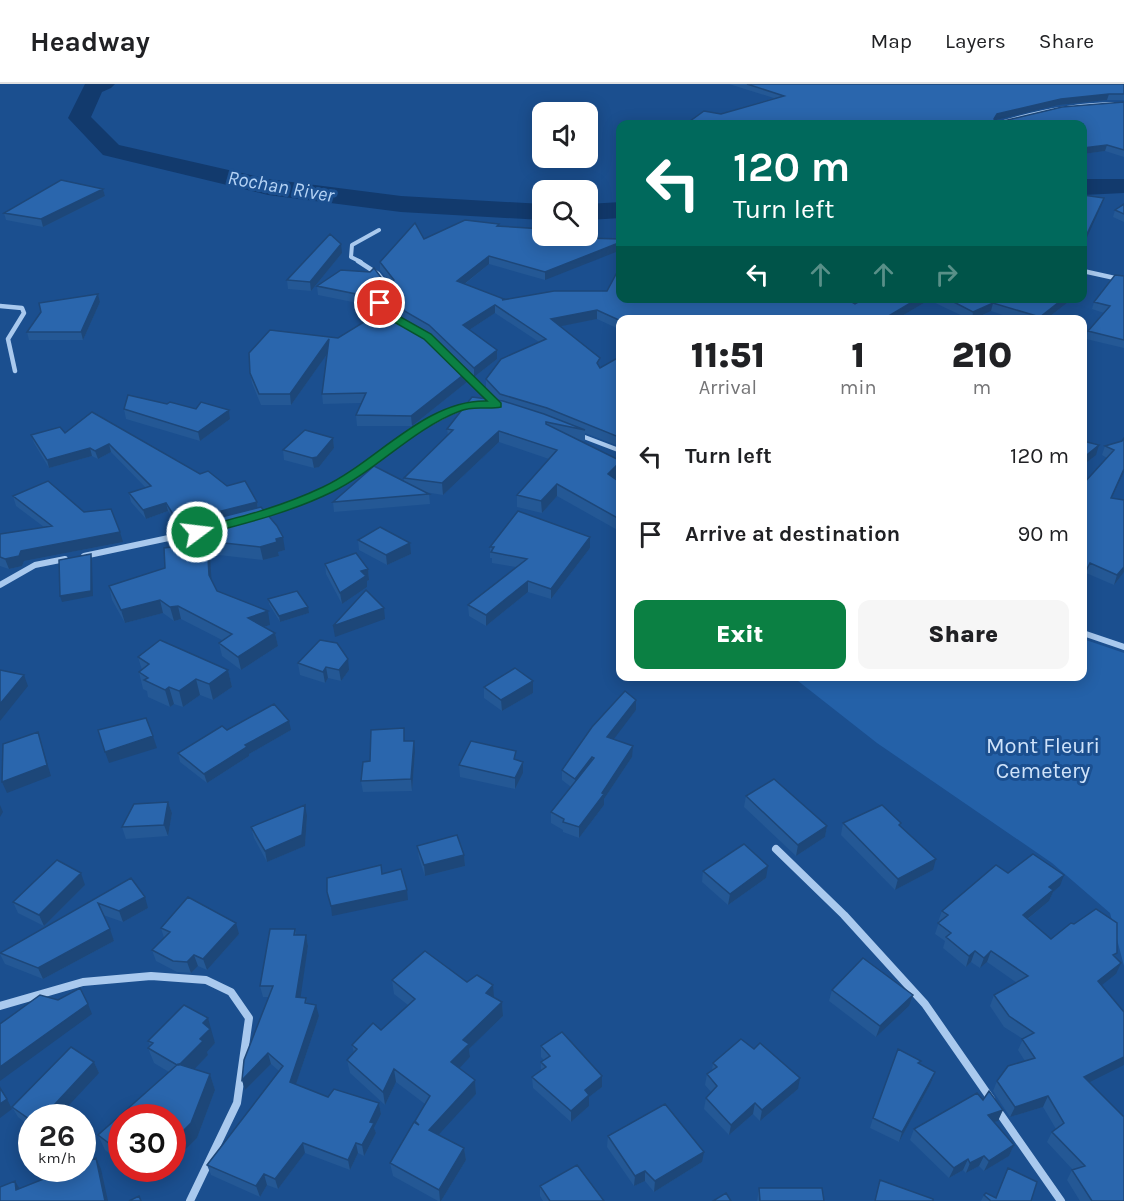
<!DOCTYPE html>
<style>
body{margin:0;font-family:Karla,sans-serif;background:#f6f6f6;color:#202124;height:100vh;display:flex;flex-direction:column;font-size:22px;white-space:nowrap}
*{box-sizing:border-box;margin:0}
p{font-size:20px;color:#757577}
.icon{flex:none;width:33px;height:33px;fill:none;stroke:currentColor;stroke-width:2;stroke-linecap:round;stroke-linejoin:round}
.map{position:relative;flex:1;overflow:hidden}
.side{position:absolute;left:616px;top:231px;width:471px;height:366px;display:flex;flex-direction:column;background:#fff;border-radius:12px;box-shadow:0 3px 15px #0003}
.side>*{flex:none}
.top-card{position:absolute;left:616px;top:36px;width:471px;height:183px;border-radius:12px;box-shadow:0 3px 15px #0003;background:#00695c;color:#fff;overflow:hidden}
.buttons{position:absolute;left:532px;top:18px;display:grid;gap:12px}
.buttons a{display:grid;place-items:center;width:66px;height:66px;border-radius:12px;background:#fff;box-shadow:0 3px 15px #0003;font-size:30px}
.speed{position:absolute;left:18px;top:1020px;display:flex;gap:12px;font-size:30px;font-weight:700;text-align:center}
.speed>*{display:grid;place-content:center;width:78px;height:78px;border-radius:50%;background:#fff;box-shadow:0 3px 15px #0003;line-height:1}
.speed small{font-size:15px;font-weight:400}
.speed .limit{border:9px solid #d22;background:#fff;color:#111}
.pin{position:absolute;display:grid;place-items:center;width:51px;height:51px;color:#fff;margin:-26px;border:3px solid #fff;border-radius:50%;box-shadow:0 2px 6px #0007}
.me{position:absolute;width:66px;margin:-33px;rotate:75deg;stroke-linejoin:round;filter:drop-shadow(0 0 4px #0008)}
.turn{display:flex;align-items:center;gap:21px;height:126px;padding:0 18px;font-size:27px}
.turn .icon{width:78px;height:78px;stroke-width:2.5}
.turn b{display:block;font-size:42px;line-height:51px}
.lanes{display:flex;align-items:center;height:57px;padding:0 18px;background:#0003;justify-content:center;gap:30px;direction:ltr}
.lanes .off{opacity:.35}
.eta{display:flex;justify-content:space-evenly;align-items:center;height:102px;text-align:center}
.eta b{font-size:36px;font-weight:800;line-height:42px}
.action{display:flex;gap:12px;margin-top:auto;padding:12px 18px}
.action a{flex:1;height:69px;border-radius:12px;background:#0b8043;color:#fff;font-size:24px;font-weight:800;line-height:69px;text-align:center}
.action a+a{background:#f6f6f6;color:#202124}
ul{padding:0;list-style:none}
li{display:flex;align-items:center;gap:18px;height:78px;padding:0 18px}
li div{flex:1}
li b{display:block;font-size:22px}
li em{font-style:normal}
header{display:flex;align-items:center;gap:36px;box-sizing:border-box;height:84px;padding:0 30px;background:#fff;border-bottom:2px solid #e0e0e0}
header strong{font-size:28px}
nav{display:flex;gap:33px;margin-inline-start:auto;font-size:21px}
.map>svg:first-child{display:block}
.green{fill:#2461a8}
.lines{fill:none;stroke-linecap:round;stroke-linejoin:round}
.river{fill:#123a6d;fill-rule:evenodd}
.street-far3{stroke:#a9c9ee;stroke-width:4}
.street-far2{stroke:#a9c9ee;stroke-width:4.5}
.street-far1{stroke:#a9c9ee;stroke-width:6}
.street{stroke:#a9c9ee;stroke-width:8}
.wall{fill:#245895}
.shaded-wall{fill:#1d4779}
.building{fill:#2a66ad;stroke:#1d4779;stroke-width:1.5}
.route{fill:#0b8043;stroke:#07532c;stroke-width:1.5}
.labels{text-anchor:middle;stroke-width:6;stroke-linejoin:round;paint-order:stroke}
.far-water-label{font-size:20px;font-style:italic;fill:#b5d3f5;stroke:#1b4f8f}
.park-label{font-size:22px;fill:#cfe3fa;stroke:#1b4f8f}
</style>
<header>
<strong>Headway</strong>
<nav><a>Map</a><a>Layers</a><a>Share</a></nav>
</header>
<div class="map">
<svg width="1124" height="1117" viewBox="0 0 1124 1117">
<rect width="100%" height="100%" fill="#1b4f8f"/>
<path class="green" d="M1083,555L1124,569V882L1110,829L1052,779L877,659L793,593L1083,592Z"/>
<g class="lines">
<path class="river" d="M85,0H115L111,4L102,8L91,33L119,61L268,95L401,112L543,120V136L401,128L268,111L103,71L68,34Z
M1083,95H1124V109L1083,111Z
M621,118V134L588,136V120Z"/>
<path class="street-far3" d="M997,40C1039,27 1080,19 1124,20
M361,178L351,173L352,161L379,146"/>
<path class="street-far2" d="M358,177L378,190L390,205L380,219L384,228L389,231
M1083,187L1124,196
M0,222L22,224L24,229L8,255L15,287
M463,288L496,320
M579,351L621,367
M317,411C372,385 414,340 472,320"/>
<path class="street-far1" d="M260,432L320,410
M84,472L192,449
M0,501L35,481L65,475
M1083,549L1124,563"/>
<path class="street" d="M776,765L844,831L925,920L991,1015
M0,922L83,898L151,892L206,896L231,908L249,934L237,1019L190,1117
M996,1024L1061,1117"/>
</g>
<path class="wall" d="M729,0H1124V16H1107L1059,21L996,36L999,38L1124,18V73L1105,67L1083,70V40H686L774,14Z
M103,105L105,112L43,143L6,136L4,129Z
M1124,120V138L1113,133L1115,126Z
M499,142L550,152L545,196L489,180L465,200L504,216L855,220L865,214H1068L1067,219L1045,236H1018L991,227L973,236H971L929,216L895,236H621V246L597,235L560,242L600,284L621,272V363L585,349V357L577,356L621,389L615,395L621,399V448L557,412L542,429L517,423V411L549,375L499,358L443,411L425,408L429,410L430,420L334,428L333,418L404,397V394L448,351L447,345L498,316L486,304V295L539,258L495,229L469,246L497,275L474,293L429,249L395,229V227L388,225L385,220L384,211L391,200L380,186V178L424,155Z
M342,169L311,207L288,205L287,196Z
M1124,192V264L1086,255L1088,247L1104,229L1092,225L1094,218Z
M317,202L384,205L376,217L377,223L318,211Z
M98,210L100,218L83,256H29L27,248L41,228Z
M270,246L467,298L412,342H357L356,331L361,319L323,320L322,310L327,270L291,321H261L252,299L250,289Z
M167,320L196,325L229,326L230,335L200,357L126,335L124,325Z
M92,328L200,390L257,418L258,424L285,466L278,468L279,472L263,476L210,470L211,496L217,507L270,541L264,543L275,549L278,562L241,586L222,572L219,559L222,556L181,535L174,537L163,529L125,539L112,516L109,502L165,484L188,461L185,456L183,446L180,447L168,427L146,435L131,418L129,409L146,404L111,368L98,375L92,372L49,384L34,359L31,351L65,349Z
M333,354L334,364L319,383L314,384L284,376L283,366Z
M1122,357L1124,388L1112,414L1124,416V488L1114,501L1086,489L1107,374L1102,371L1105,362Z
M13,412L84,428L123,458L24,477L22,482L9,485L0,482V450L44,443L16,422Z
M590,453V464L551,515L528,508L486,542L469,532L468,521L516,483L492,479V474H490V463Z
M358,456L411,470L387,481L359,466Z
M325,480L368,485L369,496L367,497V503L342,520L326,490Z
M268,515L309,529L280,538L269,520Z
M138,573L228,586L232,603L213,616L200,611L183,623L174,620L170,623L148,613L147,607L143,605L139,588L142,586Z
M298,579L349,586L341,597L328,594L325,599L300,591Z
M533,597V609L502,627L484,614V603Z
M636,616V626L613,655L632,673L604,715V721L579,754L563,748V746L551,739V728L571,703L562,696V686Z
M227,646H291L249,670V672L207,699L180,678L178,669Z
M405,657L415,668L412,707L363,708L361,697L370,677Z
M517,676L523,689L515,705L460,693L459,681Z
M746,712L827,742L825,753L796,772L744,723Z
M168,718L172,729L168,752L126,755L122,743Z
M307,732L305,762L267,778L254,754L251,743Z
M843,739H901L900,742L933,786L895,806L841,751Z
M417,762L464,771L465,782L425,792L419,774Z
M703,787L766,794L728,821L702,798Z
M1008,789L1060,802L1053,808L1049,817L1028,835L1051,855L1115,873L1116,890L1101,901L1089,998L1124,1117H1080L1067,1096L1072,1086H1073L1047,1058L1052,1048L1056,1045L1043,1023L1010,1033L993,1007L997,997L1025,977L1018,966L1023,955L1004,943L990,922L994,911L1017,899L987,878L980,884L971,878L966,883L943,864L945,857L935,850L939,838H938L942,827Z
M131,794L148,824L123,838L103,831L114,857L43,895L5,880L0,870Z
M85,801L44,842L18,829L13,818Z
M161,844L239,850L207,886L198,882L191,889L177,888L156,877L152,866L164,854Z
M295,845L296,851H306L308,862L300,913L306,914L307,920L319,932L296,1000L328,1013L379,1019L381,1030L374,1044L376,1049L364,1072L358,1069L350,1086L305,1069L278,1105L267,1101L260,1113L211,1091L207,1081L279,987L271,980L245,1006L242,996L269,913H263L260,902Z
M392,896L467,898L502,918L503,932L469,965L470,973L459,984L475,996L476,1010L438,1050L464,1064L466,1076L441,1117H438L393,1092L390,1079L415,1039V1037L425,1020L396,998L385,1021L350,989L347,976L354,969L352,961L381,946L408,921L394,910Z
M832,906L909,922L876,953L829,917Z
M212,948L211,949L215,959L207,968L208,971L194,985L210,990L215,1006L197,1054L172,1079V1034H122V1079L105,1066L98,1051L169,988L154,979L148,964L150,962L148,957Z
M541,962L602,992V1003L589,1013V1022L571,1038L533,1004L532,993L541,986V978L544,976L541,973Z
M94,978L99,989L32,1034V1044L18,1033L12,1023Z
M713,979L798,1005L760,1037L753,1030L729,1051L704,1025L706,1014L711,1008L705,1001L707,990L712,986Z
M920,980L935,988L931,999L899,1058L870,1044L873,1034Z
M998,1037L994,1038L1014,1061L1009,1072L984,1087L979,1082L966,1089L963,1086L949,1094L910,1056L914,1045Z
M608,1052L702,1078L654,1108L645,1097L634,1102L607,1063Z
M128,1084H159L145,1098Z
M1008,1084L1031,1117H981L984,1111L996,1113Z
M540,1102L604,1117H543L540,1112Z
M759,1104L824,1117H757Z"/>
<path class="shaded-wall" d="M1109,10L1107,16L1059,21L996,36L994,35L997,30L1061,15Z
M1107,61L1105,67L1083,70V64Z
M103,105L105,112L43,143L41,135Z
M1104,114L1102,120L1084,160L1085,154Z
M621,158V166L545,196V188Z
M341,160L342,169L311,207L310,198Z
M489,172V180L458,205L457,197Z
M383,196L384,205L376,217L375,208Z
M98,210L100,218L83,256L81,248Z
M919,214H929V216L895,236H882Z
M1064,214H1068L1067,219L1045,236H1039L1040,233Z
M993,219L991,227L972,236L973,228Z
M495,221V229L463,250V241Z
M597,226V235L552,244L551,235Z
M329,255L330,266L291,321L290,310Z
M497,266V275L474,293V284Z
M467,288V298L412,342L411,332Z
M1087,300L1084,310L1083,311V304Z
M229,326L230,335L200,357L198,348Z
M499,347V358L443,411L442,399Z
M333,354L334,364L319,383L314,384L312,374Z
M109,360L111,368L98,375L95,367Z
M1099,361L1096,371L1083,381V374Z
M90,364L92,372L49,384L47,376Z
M621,377V389L607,402L608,390Z
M1124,385V388L1107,424L1111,414Z
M557,400V412L542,429L541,417Z
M257,418L258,426L182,443L183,446L180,447L178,438Z
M166,419L168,427L146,435L143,426Z
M120,448L123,458L24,477L22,482L9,485L5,475L21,467Z
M283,453L285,466L278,468L279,472L263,476L260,463L276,455Z
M590,453V464L551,515V505Z
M207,457L210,470L212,505L209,491Z
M410,459L411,470L387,481L386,471Z
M91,470L92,476L93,512L62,518L60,512Z
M1124,483V488L1114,501L1117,491Z
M368,485L369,496L367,497V503L342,520L340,509L361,487Z
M528,497V508L486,542V531Z
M160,516L163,529L125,539L121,526Z
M178,522L181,535L174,537L170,523Z
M308,523L309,529L280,538L279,532Z
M384,524L385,535L335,553L333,542Z
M268,527L270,541L251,547L248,534Z
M275,549L278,562L241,586L238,573Z
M348,575L349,586L341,597L339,586Z
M326,583L328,594L325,599L323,588Z
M228,586L232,603L213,616L209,600Z
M24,591L28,602L0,637V620Z
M196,595L200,611L183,623L179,607Z
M533,597V609L502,627L501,616Z
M169,603L174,620L170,623L165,606Z
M636,616V626L607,664V653Z
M289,637L291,646L249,670V672L207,699L204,690L245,661Z
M38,648L51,692L7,709L2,698Z
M153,652L157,664L109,679L105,668Z
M414,657L415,668L412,707L411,695Z
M633,662L632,673L604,715V721L579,754V743Z
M592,673V684L575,706V695Z
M523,678V689L515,705V694Z
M168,718L172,729L168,752L164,741Z
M0,721L3,728L0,733Z
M305,721L307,732L305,762L267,778L265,767Z
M827,742L825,753L796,772L798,761Z
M464,771L465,782L425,792L424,781Z
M936,775L933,786L895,806L898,795Z
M768,782L766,794L728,821L730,810Z
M81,789L85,801L44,842L39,831Z
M1064,791L1060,802L1053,808L1049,817L1019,842L1023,831L1049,803Z
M407,806L408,816L332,832L331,822Z
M145,813L148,824L123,838L119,827Z
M236,839L239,850L207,886L203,875Z
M110,845L114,857L43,895L38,884Z
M306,851L308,862L299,924L296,913Z
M975,867L971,878L966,883L969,872Z
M991,867L987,878L980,884L984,874Z
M194,871L198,882L191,889L187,878Z
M1121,879L1116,890L1093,908L1098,897Z
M493,901L494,914L486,909Z
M913,911L909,922L876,953L880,942Z
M502,918L503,932L469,965L470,973L453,991L451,978L463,956Z
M88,920L92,930L0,997V983Z
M316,921L319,932L293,1009L290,998Z
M208,934L215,959L207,968L208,971L184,996L178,982L200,955L203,939Z
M268,969L271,980L245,1006L242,996Z
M1124,973V981L1078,1004L1084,993Z
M94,978L99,989L57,1034H42Z
M394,985L396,998L385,1021L383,1008Z
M935,988L931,999L899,1058L902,1048Z
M210,990L215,1006L197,1054L172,1079V1058Z
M602,992V1003L589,1013V1022L571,1038V1027L585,1006Z
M800,994L798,1005L760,1037L762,1026Z
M475,996L476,1010L431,1059L429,1046Z
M1048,1012L1043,1023L1010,1033L1015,1023Z
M7,1015L12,1025L0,1034V1020Z
M379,1019L381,1030L374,1044L376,1049L364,1072L362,1061L370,1038Z
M755,1019L753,1030L729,1051L731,1041Z
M1003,1026L998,1037L983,1041L988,1031Z
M303,1059L305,1069L278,1105L275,1095Z
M356,1059L358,1069L350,1086L348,1076Z
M1014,1061L1009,1072L984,1087L989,1077Z
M464,1064L466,1076L441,1117H440L439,1106Z
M704,1068L702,1078L654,1108L655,1097Z
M984,1072L979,1082L966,1089L970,1079Z
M96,1074L101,1085L108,1117H105Z
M968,1075L963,1086L949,1094L954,1084Z
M139,1084H159L145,1098Z
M645,1087V1097L634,1102L635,1092Z
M264,1090L267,1101L260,1113L256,1102Z
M15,1097L21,1107L16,1106Z"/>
<path class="building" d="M747,0H1124V10H1109L1061,15L997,30L994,35L999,38L1062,23L1124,18V66L1107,61L1083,64V40H686L704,27L721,30L784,12Z
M61,96L103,105L41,135L4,129Z
M1083,111L1104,114L1085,154H1083Z
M1124,120V130L1115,126Z
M465,136L499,140L497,142L543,145V152H549V153L621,155V158L545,188L489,172L457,197L504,215L502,216L554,207H607L621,181V214H845L855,220L865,214H919L882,236H621V237L597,226L551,235L600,274L597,279L600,284L621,272V354L547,324L500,310L486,295L501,275L546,255L495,221L463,241L497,266L474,284L429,241L394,221L397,219L387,216L384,211L394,196L380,178L415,139L424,155Z
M330,150L341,160L310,198L287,196Z
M374,184L383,196L375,208L376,214L317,202L341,186L370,188Z
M1115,191L1124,192V256L1088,247L1110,222L1094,218Z
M98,210L81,248H27L41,228L39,219Z
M946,214H1064L1040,233L993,219L973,228Z
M385,225L423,247L467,288L411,332L356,331L366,309L322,310L329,255L290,310H259L250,289L249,269L270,246L338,254Z
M128,311L167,320L170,318L196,325L201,318L229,326L198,348L124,325Z
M472,313L503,317L544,330L585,346L546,338V340L621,377L608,390L621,399V436L557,400L541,417L517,411L557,366L499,347L442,399L404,394L453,346L447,345Z
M92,328L200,390L208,387L227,402L245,397L257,418L178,438L166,419L143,426L129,409L151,402L109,360L95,367L90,364L47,376L31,351L60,343L65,349Z
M305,346L333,354L317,373L312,374L283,366Z
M1124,354V385L1111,414L1124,416V483L1117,491L1090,479L1083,493V400L1114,366L1105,362L1122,357Z
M1083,357L1099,361L1083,374Z
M374,382L429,410L333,418Z
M48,397L84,428L111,425L120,448L21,467L19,472L5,475L0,473V450L52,442L13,412Z
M261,423L277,442L283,453L276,455L277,458L260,463L207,457L209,491L217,507L268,527L248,534L275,549L238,573L219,559L232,550L178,522L170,523L160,516L121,526L109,502L165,484L164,464L192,460L182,443Z
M518,427L590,453L551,505L528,497L486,531L468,521L527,475L491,468L494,463H490Z
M380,443L410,459L386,471L358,456Z
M356,469L368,485L361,487L366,492L340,509L325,480Z
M91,470V507L60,512L59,476Z
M366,506L384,524L333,542Z
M297,507L308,523L279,532L268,515Z
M160,556L228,586L209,600L196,595L179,607L169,603L165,606L144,596L148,594L139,588L149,580L138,573Z
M320,556L337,559L348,575L339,586L326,583L323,588L298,579Z
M515,584L533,597L501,616L484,603Z
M0,586L24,591L0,620Z
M625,607L636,616L607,653L633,662L602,709L604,710L579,743L563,738L564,735L551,728L594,674L592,673L575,695L562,686L592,643Z
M274,620L289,637L245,661L247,663L204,690L178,669L222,642L227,646Z
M146,634L153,652L105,668L98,646Z
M404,644V657H414L411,695L361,697L363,678L370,677L371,646Z
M38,648L47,681L2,698L3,660Z
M471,657L516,667L514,675L523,678L515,694L459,681Z
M774,695L827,742L798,761L746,712Z
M168,718L164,741L122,743L134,720Z
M305,721L302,751L265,767L251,743Z
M882,721L901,739L899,741L936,775L898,795L843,739Z
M457,751L464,771L424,781L417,762Z
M744,760L768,782L730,810L703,787Z
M1033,770L1064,791L1049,803L1053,806L1023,831L1051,855L1071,839L1074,840L1096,825L1117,839V869L1113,871L1121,879L1098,897L1124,928V973L1084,993L1123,1032H1124V1117H1092L1072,1086L1085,1082L1052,1048L1064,1039L1048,1012L1015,1023L997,997L1008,982L1035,974L1022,955L1034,949L1009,932L994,911L1028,892L991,867L984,874L975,867L969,872L946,853L951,849L938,839L948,831L942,827L996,781L1008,789Z
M57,776L81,789L39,831L13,818Z
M381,781L382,790L401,785L407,806L331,822L327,808V794Z
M131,794L145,813L119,827L98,819L110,845L38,884L0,869Z
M188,813L236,839L203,875L194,871L187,878L173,877L152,866L170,848L161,844Z
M270,845H295L294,851H306L296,913L306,914L305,919L316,921L290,998L328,1013L334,1005L379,1019L370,1038L374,1039L362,1061L356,1059L348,1076L303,1059L275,1095L264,1090L256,1102L207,1081L283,982L268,969L242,996L244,976L273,902H260Z
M425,867L467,898L477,891L493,901L486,909L502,918L463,956L469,960L451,978L475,996L429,1046L464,1064L439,1106L390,1079L414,1038L419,1041L415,1037L430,1012L394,985L383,1008L347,976L357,965L352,961L373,939L381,946L415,915L392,896Z
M863,874L913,911L880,942L832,906Z
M80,904L88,920L0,983V940L40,911L58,916Z
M184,921L208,934L203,939L210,945L200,955L203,957L179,981H177L148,964L153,959L148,957Z
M562,948L602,992L585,1006L589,1011L571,1027L532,993L546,983L541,978L550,972L541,962Z
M741,955L754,965L760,959L800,994L762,1026L755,1019L731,1041L706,1014L717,1002L707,990L717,983L713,979Z
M71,963L94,978L42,1034H32V1037L12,1023Z
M898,965L921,977L918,979L935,988L902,1048L873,1034Z
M178,980L210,990L191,1039L172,1058V1034H122V1069L98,1051Z
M0,1004L7,1015L0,1020Z
M989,1007L1003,1026L988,1031L1014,1061L989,1077L984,1072L970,1079L968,1075L954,1084L914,1045L977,1009L983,1016Z
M665,1020L704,1068L655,1097L645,1087L635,1092L608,1052Z
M96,1074L105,1117H0V1103L15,1097L16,1106L71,1084H82V1080Z
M577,1081L604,1117H550L540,1102Z
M1008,1084L1037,1098L1031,1117H991L984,1111L986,1109L996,1114Z
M880,1096L933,1115V1117H875Z
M759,1104H822L824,1117H760Z
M726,1109L731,1117H713Z
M139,1112L141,1117H129Z"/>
<path class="route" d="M380,216L383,217L388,226L431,250L501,319V323C487,326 474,321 460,327C413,345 377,386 332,408C289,429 243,440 197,452L193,451L191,448L193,445C238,434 281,423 323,403C375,379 426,315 487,317L424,255L380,230L375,219Z"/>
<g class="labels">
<g class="far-water-label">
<text transform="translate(281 102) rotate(10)" y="7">Rochan River</text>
</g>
<g class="park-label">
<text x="1043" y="669">Mont Fleuri<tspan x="1043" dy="25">Cemetery</tspan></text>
</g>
</g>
</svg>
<div class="buttons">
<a><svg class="icon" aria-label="sound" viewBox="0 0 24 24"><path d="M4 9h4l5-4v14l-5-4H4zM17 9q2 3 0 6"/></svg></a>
<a><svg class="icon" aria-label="search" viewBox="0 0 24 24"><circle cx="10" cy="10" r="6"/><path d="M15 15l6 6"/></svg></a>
</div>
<div class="speed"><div>26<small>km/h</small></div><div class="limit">30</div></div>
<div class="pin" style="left:380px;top:219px;background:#d93025"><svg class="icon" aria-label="arrive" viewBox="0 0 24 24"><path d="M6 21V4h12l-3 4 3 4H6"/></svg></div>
<svg class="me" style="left:197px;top:448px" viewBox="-20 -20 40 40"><circle r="17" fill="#0b8043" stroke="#fff" stroke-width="3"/><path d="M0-11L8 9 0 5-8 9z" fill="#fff"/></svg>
<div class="top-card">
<div class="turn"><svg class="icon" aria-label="left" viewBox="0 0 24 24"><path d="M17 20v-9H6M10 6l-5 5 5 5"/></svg><div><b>120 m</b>Turn left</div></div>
<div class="lanes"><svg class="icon" aria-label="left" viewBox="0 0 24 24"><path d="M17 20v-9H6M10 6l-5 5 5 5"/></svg><svg class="icon off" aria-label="ahead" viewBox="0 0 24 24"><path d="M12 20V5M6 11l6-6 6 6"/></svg><svg class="icon off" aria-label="ahead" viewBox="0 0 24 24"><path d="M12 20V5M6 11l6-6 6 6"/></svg><svg class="icon off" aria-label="right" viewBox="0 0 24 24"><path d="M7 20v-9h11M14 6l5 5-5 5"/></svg></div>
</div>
<section class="side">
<div class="eta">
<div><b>11:51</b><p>Arrival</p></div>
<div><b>1</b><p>min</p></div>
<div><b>210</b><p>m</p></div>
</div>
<ul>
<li><svg class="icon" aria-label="left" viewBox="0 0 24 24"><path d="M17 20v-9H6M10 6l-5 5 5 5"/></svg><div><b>Turn left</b></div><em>120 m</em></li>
<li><svg class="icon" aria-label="arrive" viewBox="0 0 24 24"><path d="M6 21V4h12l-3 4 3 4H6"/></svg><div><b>Arrive at destination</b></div><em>90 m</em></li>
</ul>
<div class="action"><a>Exit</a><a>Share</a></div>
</section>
</div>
